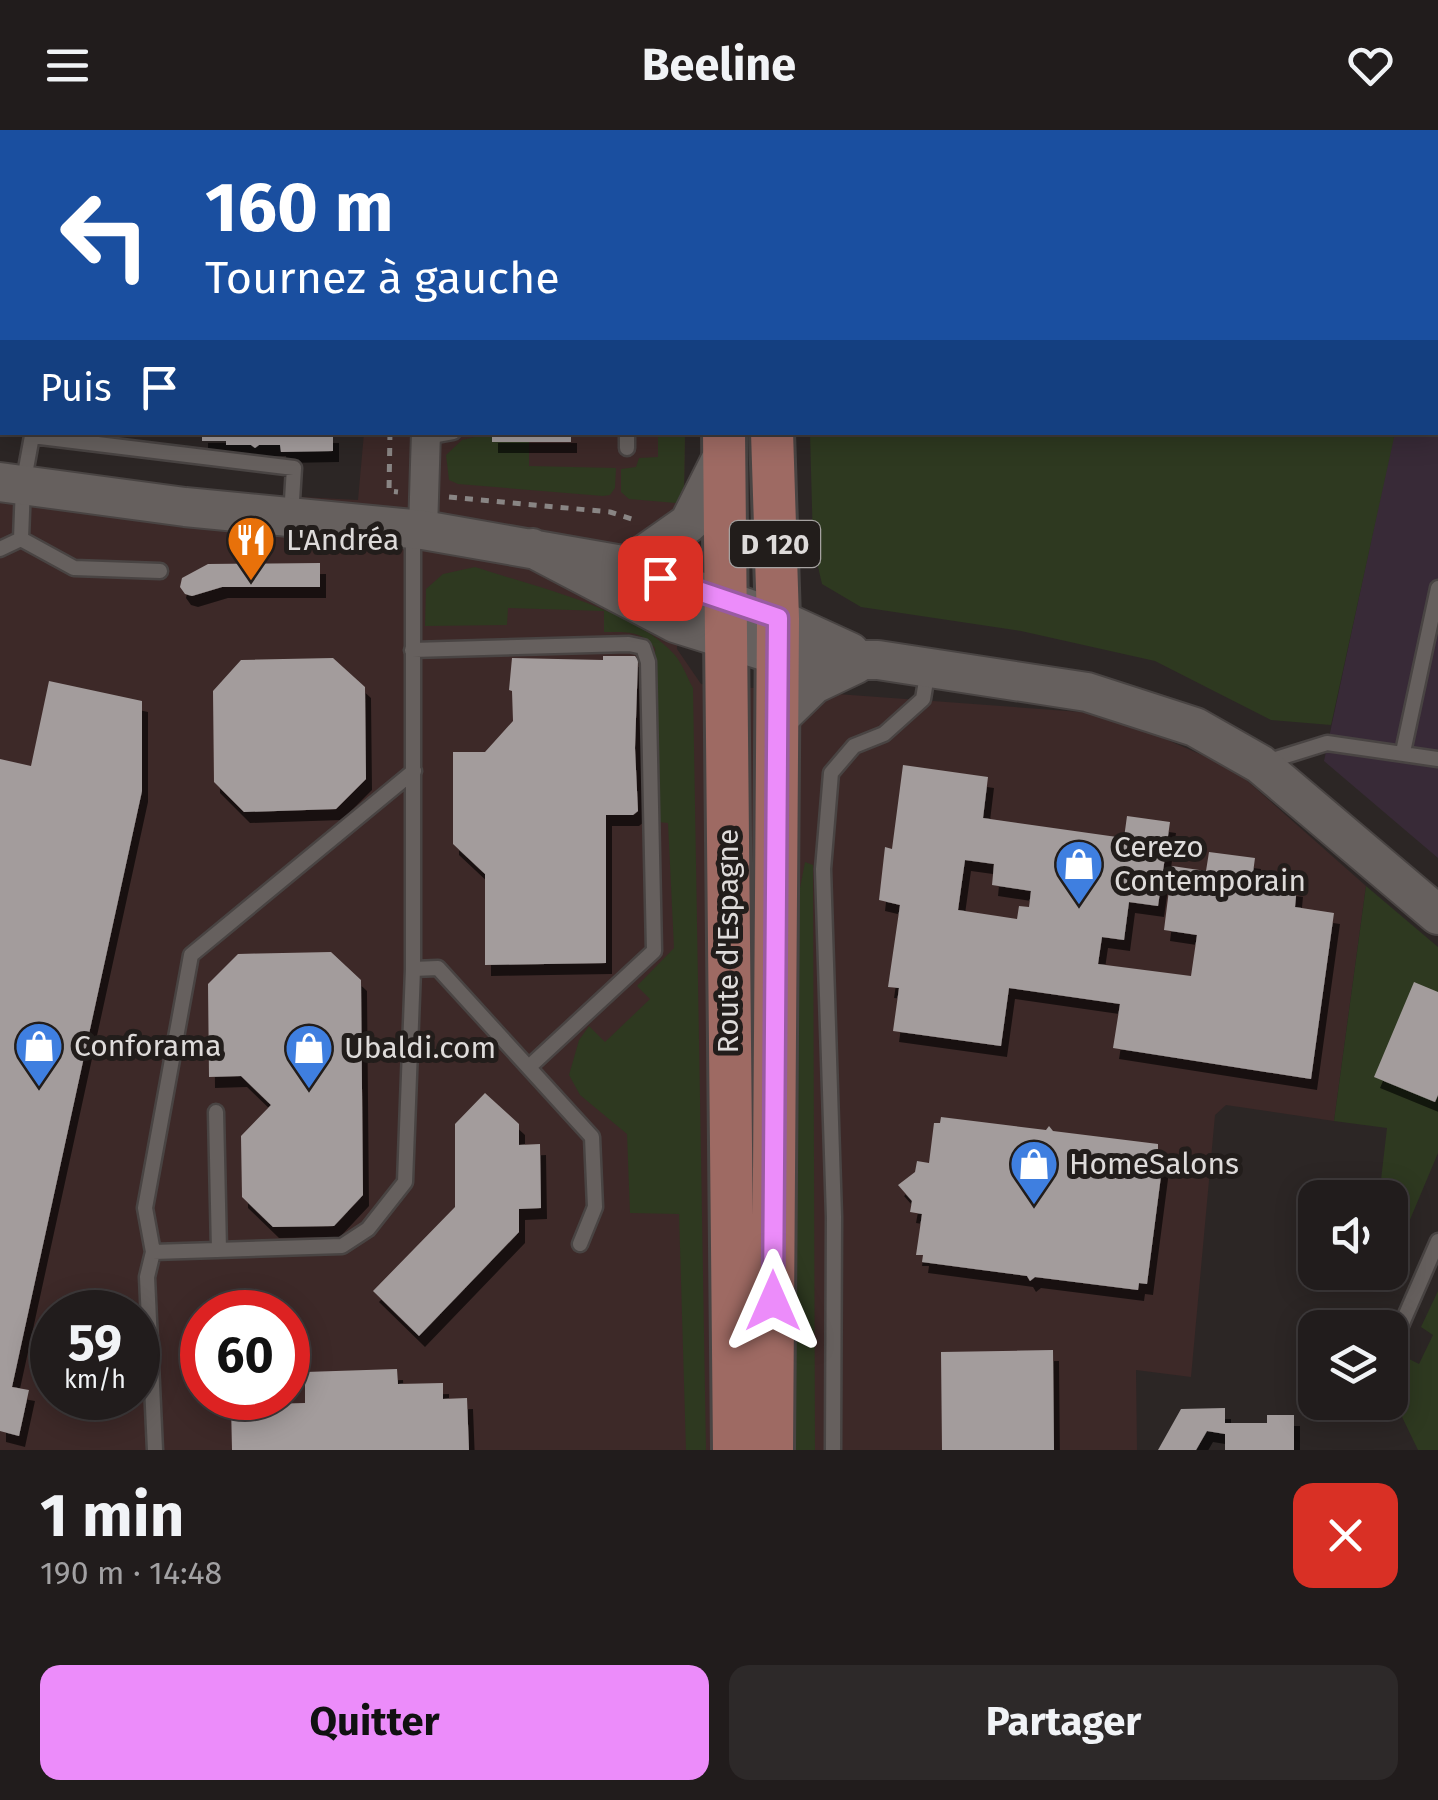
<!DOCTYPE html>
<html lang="fr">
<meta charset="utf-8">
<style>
body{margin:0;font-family:"Fira Sans",sans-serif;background:#2d2929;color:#f1f3f6;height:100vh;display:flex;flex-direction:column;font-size:38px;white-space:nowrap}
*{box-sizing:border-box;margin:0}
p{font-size:32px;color:#a2a1a3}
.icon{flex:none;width:55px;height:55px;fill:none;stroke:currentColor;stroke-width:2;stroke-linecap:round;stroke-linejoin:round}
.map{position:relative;height:1320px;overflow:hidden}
.drawer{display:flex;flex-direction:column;background:#211c1c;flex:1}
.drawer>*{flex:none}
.top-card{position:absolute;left:0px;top:0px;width:1440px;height:305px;box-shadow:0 5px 25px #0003,0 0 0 2px #3e3a3b;background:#1a4fa0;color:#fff;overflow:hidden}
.fabs{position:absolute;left:1298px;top:1050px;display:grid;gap:20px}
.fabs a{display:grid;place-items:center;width:110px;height:110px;border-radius:20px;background:#211c1c;box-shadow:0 5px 25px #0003,0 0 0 2px #3e3a3b;font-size:50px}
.speed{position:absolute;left:30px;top:1160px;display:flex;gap:20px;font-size:50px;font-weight:700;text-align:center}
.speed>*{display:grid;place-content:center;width:130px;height:130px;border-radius:50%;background:#211c1c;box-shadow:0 5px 25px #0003,0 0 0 2px #3e3a3b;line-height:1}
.speed small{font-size:25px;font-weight:400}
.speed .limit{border:15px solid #d22;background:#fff;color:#111}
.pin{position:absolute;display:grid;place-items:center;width:85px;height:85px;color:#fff;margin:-42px;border-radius:20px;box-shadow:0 5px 15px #0006}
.me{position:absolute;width:110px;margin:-55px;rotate:0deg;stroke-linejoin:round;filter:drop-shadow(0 0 8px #0008)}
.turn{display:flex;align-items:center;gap:35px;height:210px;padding:0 40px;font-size:45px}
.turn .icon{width:130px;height:130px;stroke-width:2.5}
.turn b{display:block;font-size:70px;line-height:85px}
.then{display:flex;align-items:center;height:95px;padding:0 40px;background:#0003;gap:20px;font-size:38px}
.round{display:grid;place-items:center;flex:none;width:105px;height:105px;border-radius:20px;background:#2d2929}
.headline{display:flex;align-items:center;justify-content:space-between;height:170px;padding:0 40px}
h1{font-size:60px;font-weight:700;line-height:75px}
.action{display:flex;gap:20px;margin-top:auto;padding:20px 40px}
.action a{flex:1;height:115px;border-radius:20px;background:#ec8cfa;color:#111;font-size:40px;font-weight:700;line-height:115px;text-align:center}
.action a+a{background:#2d2929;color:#f1f3f6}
header{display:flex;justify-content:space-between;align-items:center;height:130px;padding:0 40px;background:#211c1c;font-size:45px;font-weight:700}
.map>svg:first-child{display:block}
.commercial{fill:#3d2928;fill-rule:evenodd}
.industrial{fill:#382a37}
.green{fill:#2e3920}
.building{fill:#a39c9c;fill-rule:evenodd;filter:url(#shadow)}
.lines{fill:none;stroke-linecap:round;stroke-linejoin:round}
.service-casing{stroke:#494443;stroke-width:19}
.minor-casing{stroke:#494443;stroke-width:32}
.secondary-casing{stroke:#494443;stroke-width:42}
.primary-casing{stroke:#494443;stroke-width:48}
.path{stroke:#898584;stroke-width:5;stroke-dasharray:8 8;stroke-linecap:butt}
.service{stroke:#66605e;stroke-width:14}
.minor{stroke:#66605e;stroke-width:28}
.secondary{stroke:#66605e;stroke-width:38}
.primary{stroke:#9e6a63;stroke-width:42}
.route-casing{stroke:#995ba2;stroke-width:25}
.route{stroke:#ec8cfa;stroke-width:18}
.labels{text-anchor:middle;stroke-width:10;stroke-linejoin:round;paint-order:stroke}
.shield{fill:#221d1b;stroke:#a6a2a1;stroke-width:2.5}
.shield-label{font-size:28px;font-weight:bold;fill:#dedbda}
.poi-label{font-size:30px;fill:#dedbda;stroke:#221d1b;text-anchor:start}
.street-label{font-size:30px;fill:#dedbda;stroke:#221d1b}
</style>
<header><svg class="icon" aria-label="menu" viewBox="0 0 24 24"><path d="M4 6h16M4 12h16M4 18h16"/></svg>Beeline<svg class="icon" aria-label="heart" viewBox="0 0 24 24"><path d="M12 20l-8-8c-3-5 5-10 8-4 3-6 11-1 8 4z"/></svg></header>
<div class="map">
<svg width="1438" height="1320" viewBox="0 0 1438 1320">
<defs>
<filter id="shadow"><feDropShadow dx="6" dy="11" stdDeviation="0" flood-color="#0009"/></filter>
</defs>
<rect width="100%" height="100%" fill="#2c2625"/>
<path class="commercial" d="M383,0H686V2H383Z
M364,303H685L684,364L676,373L677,519L701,554L1108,584L1234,639L1366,756L1334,991L1226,975L1215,985L1191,1247L1136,1240L1137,1320H0V351L358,370ZM52,1182H138V1268H52ZM202,1182H288V1268H202Z"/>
<path class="industrial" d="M1438,107V728L1324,631L1394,303L1438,302Z"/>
<path class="green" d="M802,0H1438V109V2Z
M492,303L529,312V336L616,338L615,358L610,365L603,366L458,354L449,350L446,325L462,310Z
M658,303H685L684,364L676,373L629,369L621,362V339L636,337L639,328L658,327Z
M810,303H1395L1331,595L1271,590L1155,531L1021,501L861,477L822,454L813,415Z
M475,437C532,456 634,479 674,524C682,533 687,547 693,558L706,1320H686L679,1084L630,1083L627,1004L580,965L569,945L579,910L589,896L605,912L650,869L637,856L674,818L668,693L658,692L655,518C641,500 626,502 604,502V481L508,478L507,495L425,496L426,459L443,444Z
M805,732L813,735L815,1320H788L795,784Z
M1366,756L1438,817V1023L1390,1137V1068L1379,1067L1387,998L1334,991Z
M1438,1161V1320H1418L1390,1262V1244L1401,1225L1419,1234L1433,1205L1421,1197Z"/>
<path class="building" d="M202,302H333V321L281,322L280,315H259L255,318L251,315H226V311H202Z
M492,302H571V312H492Z
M320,433V457H222L192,466L185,464L180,457L182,448L208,434Z
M603,526H635L638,530L635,618L638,681L633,685H606V833L485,835V744L453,714V622H485L513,591L512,561L509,560L512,528L603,530Z
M333,528L365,557L366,649L336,679L244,682L214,652L213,561L241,530Z
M49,551L142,571V661L12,1257L29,1260L19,1306L0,1301V629L31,636Z
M903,635L988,647L983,688L1124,708L1127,686L1170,692L1158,776L1129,772L1124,810L1102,807L1098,834L1191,846L1197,805L1164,800L1172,736L1206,741L1209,722L1255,728L1252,750L1297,756L1295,777L1334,783L1311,949L1113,918L1120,874L1009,858L1001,916L893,901L899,858L888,857L900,775L879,770L885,717L892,719ZM965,730L994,734L992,755L1031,761L1029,777L1019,776L1017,789L958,780Z
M331,822L361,850L363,1065L334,1096L273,1097L242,1067L241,1006L271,975L241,946L209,947L208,854L238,824Z
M1414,852L1438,862V965L1435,972L1374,947Z
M485,963L519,994V1015L540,1014L541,1078L519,1079V1102L419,1206L373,1161L455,1077V994Z
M941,987L1046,1000L1049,996L1053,1001L1158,1014V1022L1164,1023L1147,1154L1139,1153L1138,1160L1035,1147L1030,1151L1027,1146L922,1132L923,1125H916L922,1084L910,1082L912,1071L898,1055L915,1042L917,1031L929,1033L934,993H940Z
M1053,1220L1054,1320H942L941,1222Z
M397,1239L398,1254L443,1253V1269L467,1268L469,1320H232L231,1275L305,1273V1242Z
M1225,1278V1293H1267V1285H1294V1320H1225V1304L1207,1301L1196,1320H1158L1181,1279Z"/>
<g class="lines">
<g class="service-casing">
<path id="service" d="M0,286H2
M627,302V318
M426,307L453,302
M0,419L21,409
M160,441L74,438L21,409L23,355L32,306L294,338L291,386
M412,520L629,514L643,517L648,532L654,821L529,937
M1403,622L1438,458
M1266,632L1327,613L1438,629
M413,839L438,838L592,1007L595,1077L580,1114
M216,982L219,1120
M153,1122L145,1078L191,825L414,641
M1390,1221L1438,1111
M155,1320L147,1147L153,1122L342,1116L368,1099L405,1052L413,839V402
M833,1320L834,1087L823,739L831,643L854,616L884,604L923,569L928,539"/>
</g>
<g class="minor-casing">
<path id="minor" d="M286,0L287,2
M647,0V2
M135,2L138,0
M0,117H2
M423,400L426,302"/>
</g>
<g class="secondary-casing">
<path id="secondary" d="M0,352L185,377L423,400L628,436L778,489L850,522
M532,418L675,493L777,525L812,530H878L1087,562L1195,597L1260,634L1438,785
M628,436L689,393L725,321
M776,591L814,554L856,534"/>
</g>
<g class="primary-casing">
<path id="primary" d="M719,0V2
M759,0V2
M724,302L734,1320
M772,1320L778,489L772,302"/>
</g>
<path class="path" d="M395,0L396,2
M390,302L389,361L398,362
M449,367L610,382L635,390"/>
<use href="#service" class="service"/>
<use href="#minor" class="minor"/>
<use href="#secondary" class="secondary"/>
<use href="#primary" class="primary"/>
</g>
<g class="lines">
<g class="route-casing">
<path id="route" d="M660,448L778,488L773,1171"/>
</g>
<use href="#route" class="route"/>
</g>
<defs>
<g id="restaurant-pin" transform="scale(2.5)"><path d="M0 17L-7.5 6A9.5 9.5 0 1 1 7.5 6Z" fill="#e8710a" stroke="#221d1b"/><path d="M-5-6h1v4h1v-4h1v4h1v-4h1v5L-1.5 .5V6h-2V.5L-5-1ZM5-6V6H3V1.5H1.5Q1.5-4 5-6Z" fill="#fff"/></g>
<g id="shop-pin" transform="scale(2.5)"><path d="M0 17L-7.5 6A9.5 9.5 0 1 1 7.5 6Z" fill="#3f7fe0" stroke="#221d1b"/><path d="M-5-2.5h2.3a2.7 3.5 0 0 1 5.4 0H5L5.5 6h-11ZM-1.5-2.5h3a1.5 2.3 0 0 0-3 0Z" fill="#fff"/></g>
</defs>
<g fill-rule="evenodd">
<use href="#restaurant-pin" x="251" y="410"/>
<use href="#shop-pin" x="1079" y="734"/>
<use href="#shop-pin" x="39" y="916"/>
<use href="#shop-pin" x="309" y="918"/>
<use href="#shop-pin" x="1034" y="1034"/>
</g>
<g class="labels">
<rect class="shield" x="730" y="391" width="90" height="46" rx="8"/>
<g class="shield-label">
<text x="775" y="424">D 120</text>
</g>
<g class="poi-label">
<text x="286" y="420">L'Andréa</text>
<text x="1114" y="727">Cerezo<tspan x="1114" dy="34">Contemporain</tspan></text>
<text x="74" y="926">Conforama</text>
<text x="344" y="928">Ubaldi.com</text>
<text x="1069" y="1044">HomeSalons</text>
</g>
<g class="street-label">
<text transform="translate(728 811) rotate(-90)" y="10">Route d'Espagne</text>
</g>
</g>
</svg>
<div class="fabs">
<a><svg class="icon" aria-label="sound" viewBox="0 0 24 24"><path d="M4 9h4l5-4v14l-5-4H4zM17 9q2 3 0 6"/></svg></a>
<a><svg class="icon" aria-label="layers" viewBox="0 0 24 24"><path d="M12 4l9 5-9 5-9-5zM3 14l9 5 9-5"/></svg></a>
</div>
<div class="speed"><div>59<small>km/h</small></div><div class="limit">60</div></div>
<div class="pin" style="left:660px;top:448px;background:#d93025"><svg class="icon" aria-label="arrive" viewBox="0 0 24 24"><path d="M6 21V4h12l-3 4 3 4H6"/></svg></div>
<svg class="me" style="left:773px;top:1171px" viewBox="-20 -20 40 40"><path d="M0-17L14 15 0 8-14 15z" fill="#ec8cfa" stroke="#fff" stroke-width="4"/></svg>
<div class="top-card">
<div class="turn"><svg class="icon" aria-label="left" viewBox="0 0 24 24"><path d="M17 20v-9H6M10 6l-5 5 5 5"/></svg><div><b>160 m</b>Tournez à gauche</div></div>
<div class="then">Puis<svg class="icon" aria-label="arrive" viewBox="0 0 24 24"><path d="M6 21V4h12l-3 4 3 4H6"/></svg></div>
</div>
</div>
<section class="drawer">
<div class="headline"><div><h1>1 min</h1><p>190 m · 14:48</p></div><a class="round" style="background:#d93025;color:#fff"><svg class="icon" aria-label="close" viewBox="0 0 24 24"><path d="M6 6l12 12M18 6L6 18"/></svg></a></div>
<div class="action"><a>Quitter</a><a>Partager</a></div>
</section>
